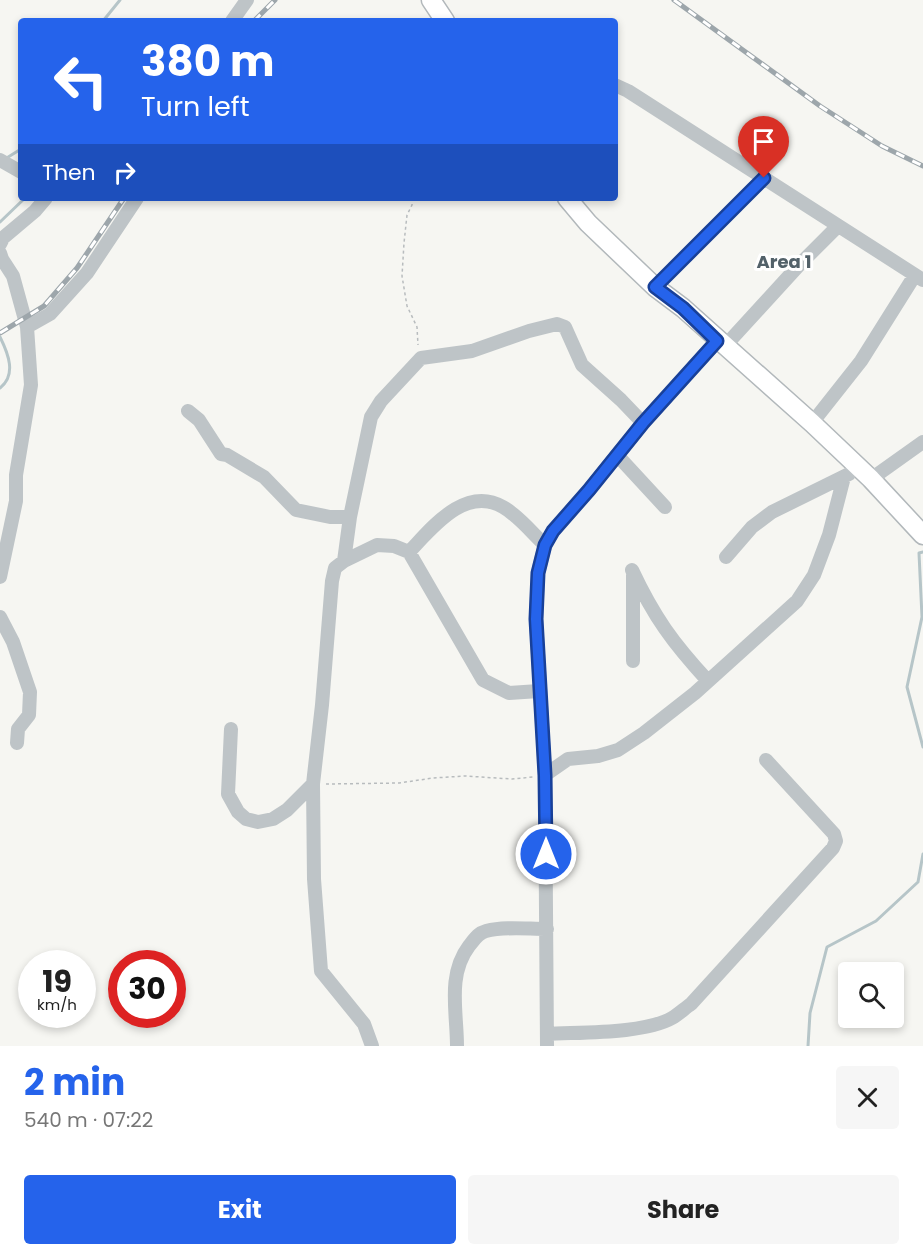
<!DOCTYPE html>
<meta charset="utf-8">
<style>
body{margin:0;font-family:Poppins,sans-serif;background:#f6f6f6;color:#222;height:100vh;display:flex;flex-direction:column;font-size:22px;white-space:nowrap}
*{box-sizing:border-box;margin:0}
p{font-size:20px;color:#767676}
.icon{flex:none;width:33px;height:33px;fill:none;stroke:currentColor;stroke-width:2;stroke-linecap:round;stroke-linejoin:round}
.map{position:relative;height:1046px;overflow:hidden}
.sheet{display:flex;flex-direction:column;background:#fff;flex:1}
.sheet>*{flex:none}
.hud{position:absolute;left:18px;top:18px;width:600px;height:183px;border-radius:6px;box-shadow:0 3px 9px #0003;background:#2563eb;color:#fff;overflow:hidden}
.fabs{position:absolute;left:838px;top:962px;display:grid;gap:12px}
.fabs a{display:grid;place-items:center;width:66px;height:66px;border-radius:6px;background:#fff;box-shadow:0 3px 9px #0003;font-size:30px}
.speed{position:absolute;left:18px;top:950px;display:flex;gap:12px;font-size:30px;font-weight:700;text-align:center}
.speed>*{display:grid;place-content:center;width:78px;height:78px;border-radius:50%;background:#fff;box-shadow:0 3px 9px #0003;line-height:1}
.speed small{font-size:15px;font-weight:400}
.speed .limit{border:9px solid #d22;background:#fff;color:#111}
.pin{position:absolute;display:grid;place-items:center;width:51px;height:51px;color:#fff;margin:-62px -26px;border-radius:50% 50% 50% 0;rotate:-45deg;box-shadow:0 0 6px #0007}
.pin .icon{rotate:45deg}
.me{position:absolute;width:66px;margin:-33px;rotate:0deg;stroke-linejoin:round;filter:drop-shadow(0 0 4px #0008)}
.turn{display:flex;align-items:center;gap:21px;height:126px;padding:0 24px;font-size:27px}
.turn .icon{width:78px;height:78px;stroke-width:2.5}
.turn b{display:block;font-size:42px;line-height:51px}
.then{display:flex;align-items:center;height:57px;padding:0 24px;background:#0003;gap:12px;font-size:22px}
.round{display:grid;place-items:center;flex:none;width:63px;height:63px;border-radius:6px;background:#f6f6f6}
.head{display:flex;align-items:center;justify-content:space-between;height:102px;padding:0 24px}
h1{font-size:36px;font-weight:700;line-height:45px;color:#2563eb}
.button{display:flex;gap:12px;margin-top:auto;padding:12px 24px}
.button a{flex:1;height:69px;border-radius:6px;background:#2563eb;color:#fff;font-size:24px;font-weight:700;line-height:69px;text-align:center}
.button a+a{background:#f6f6f6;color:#222}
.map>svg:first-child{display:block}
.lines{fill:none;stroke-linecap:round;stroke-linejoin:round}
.stream{stroke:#b6c5c8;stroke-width:3}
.major-casing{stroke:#b2b8bb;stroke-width:21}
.path{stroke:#b8bcbe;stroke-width:1.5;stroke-dasharray:3 3;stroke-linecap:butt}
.minor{stroke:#bec4c7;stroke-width:14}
.major{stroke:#fff;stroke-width:18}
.rail-casing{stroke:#9da6ab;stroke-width:5}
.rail{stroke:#fff;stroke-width:3;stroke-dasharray:9;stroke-linecap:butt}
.route-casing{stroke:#184099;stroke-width:15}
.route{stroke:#2563eb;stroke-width:10}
.labels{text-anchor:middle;stroke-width:6;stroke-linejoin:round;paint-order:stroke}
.quarter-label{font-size:18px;font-weight:bold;fill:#526169;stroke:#fff}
</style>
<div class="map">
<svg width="923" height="1046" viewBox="0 0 923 1046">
<rect width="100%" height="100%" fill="#f6f6f2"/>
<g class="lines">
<path class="stream" d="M103,21L120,0
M5,159L21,149
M0,222L25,198
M0,337C8,353 17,375 0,388
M923,552L919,553L922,617L907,687L923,747
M808,1046L810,1013L827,947L876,921L918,882L923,854"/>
<g class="major-casing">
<path id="major" d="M431,0L445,21
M567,198L588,223L655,287L683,308L812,423L871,479L923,535"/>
</g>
<path class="path" d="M412,198V205L407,215L404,243L402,276L407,306L417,327L418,345
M326,784L399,783L433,778L465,776L512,779L533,777"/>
<path class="minor" d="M232,21L247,0
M615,85L628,91L923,280
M0,160L21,172
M0,244L3,238L35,211L46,198
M0,253L2,259L13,276L27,327L50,314L87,273L137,198
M655,287L764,178
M725,346L800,264L838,226
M188,411L199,420L221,454L227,455L264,477L296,510L330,517H350
M812,423L861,361L915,275
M617,455L665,507
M871,479L923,442
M409,552C432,528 465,485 503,507C519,516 532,533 545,545
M726,557L752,527L772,512L849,474
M344,561L350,517L371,417L381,401L421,358L472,351L529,331L557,324L565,327L582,365L621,400L643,423
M632,570C654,617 673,643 708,681
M633,575V661
M0,577L16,501V475L31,385L27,327
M0,617L13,642L30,692L29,715L18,729L17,743
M231,729L228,794L238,812L246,819L258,822L273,819L287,810L313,784
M545,775L568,759L598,756L618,750L644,733L695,693L797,601L814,575L829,535L844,477
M547,1034C580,1032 644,1034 672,1018C679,1014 685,1008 691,1004L833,848L836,841L834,834L766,760
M372,1046L364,1024L321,971L314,879L313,784L322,705L332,581L335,568L344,561L377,545L394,546L409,552L483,680L509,693L539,691
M457,1046C457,1012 447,975 469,946C474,940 478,933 486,931C505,926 527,929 547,929
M547,1046L545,775L536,619L538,573L545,545L553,531L589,490L643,423L717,341"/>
<use href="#major" class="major"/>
<g class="rail-casing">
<path id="rail" d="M674,0L820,106L882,146L923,166
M254,21L275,0
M0,333L44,306L77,268L124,198"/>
</g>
<use href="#rail" class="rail"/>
</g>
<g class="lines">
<g class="route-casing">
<path id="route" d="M546,854L545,775L536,619L538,573L545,545L553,531L589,490L643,423L717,341L683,308L655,287L764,178"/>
</g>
<use href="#route" class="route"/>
</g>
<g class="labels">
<g class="quarter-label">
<text x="784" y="268">Area 1</text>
</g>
</g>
</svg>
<div class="fabs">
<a><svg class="icon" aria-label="search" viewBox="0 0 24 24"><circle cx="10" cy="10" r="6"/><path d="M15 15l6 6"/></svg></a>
</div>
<div class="speed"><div>19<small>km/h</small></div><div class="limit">30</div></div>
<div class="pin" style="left:764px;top:178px;background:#d93025"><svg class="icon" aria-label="arrive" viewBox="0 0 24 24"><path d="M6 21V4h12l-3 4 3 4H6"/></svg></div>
<svg class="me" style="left:546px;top:854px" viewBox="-20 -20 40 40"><circle r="17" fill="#2563eb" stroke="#fff" stroke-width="3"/><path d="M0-11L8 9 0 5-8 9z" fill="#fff"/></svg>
<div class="hud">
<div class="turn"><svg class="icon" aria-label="left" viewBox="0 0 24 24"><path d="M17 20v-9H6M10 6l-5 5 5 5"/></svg><div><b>380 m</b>Turn left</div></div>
<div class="then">Then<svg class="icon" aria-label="right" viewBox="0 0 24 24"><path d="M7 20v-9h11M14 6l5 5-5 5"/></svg></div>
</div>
</div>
<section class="sheet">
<div class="head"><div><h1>2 min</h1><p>540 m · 07:22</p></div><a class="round"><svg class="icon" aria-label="close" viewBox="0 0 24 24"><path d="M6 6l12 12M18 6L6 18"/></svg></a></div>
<div class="button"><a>Exit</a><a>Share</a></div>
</section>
